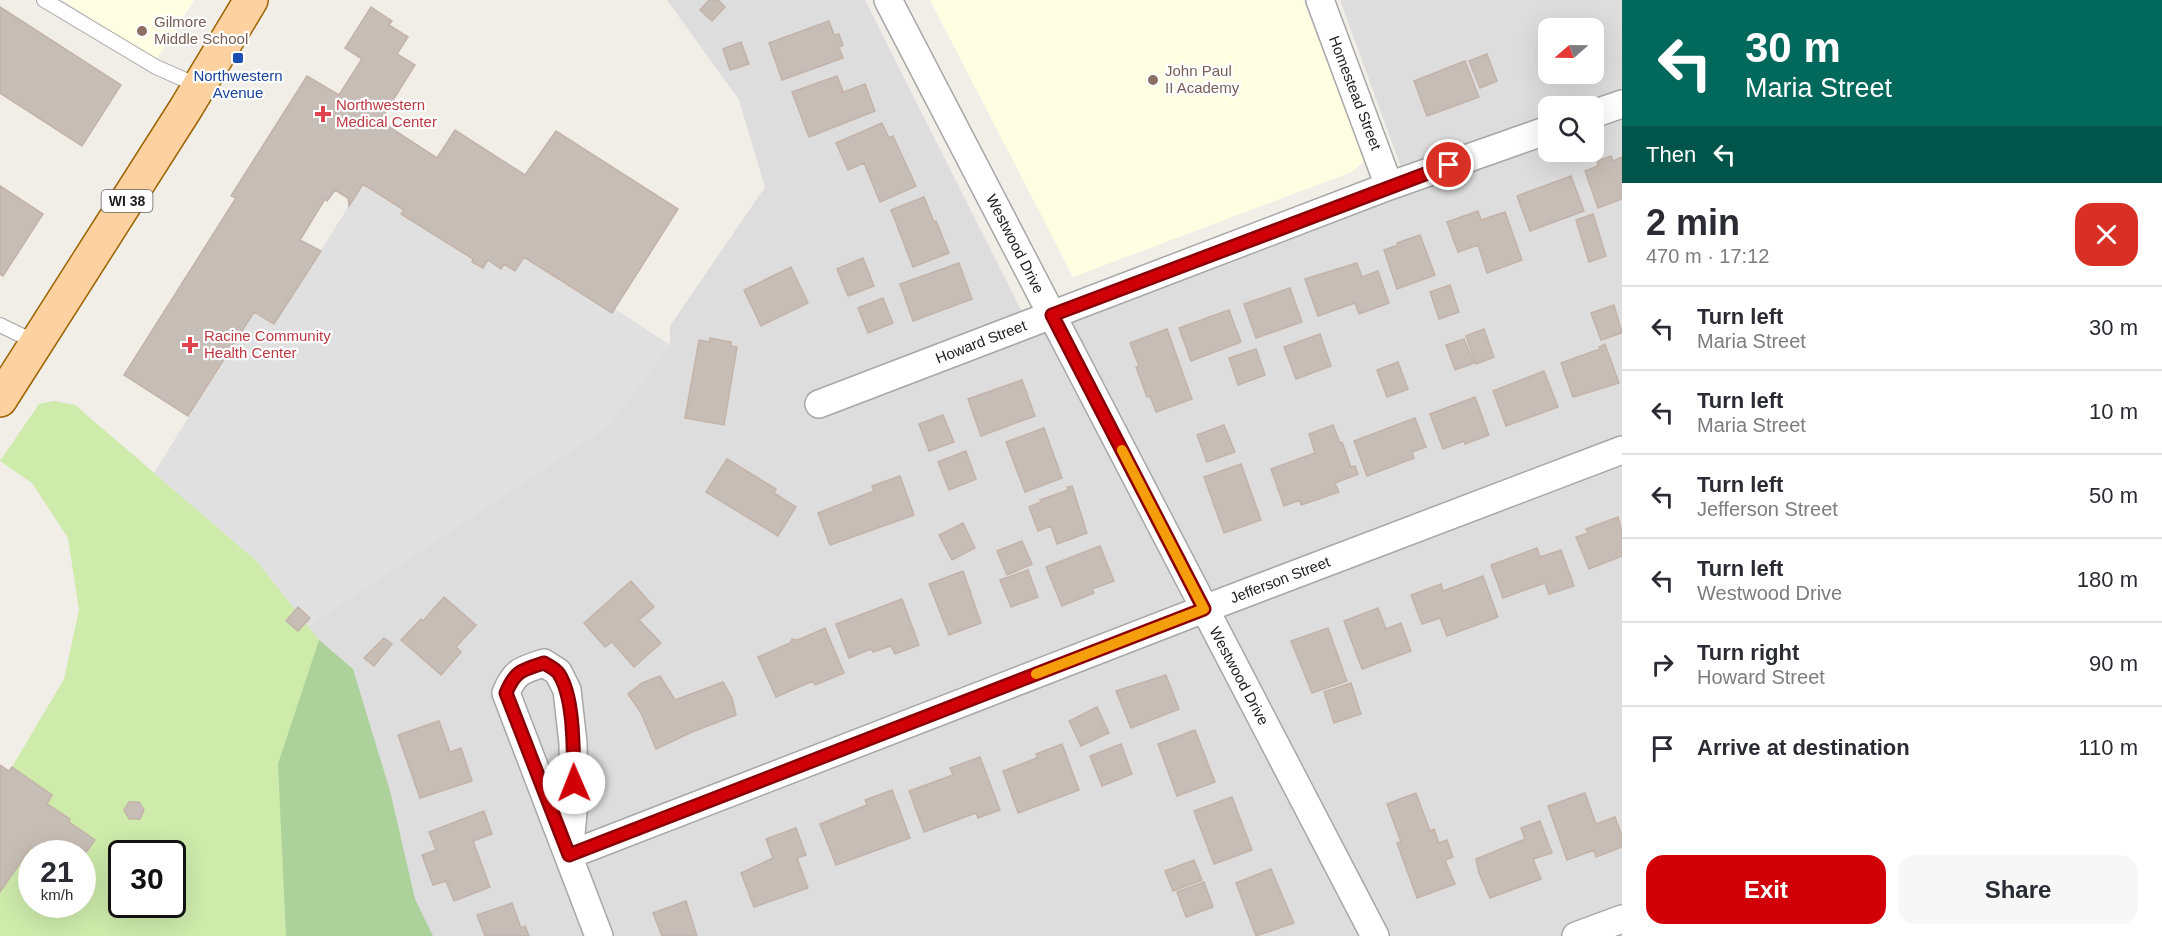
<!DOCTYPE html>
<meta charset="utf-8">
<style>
body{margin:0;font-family:Helvetica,sans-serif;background:#f7f7f7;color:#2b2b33;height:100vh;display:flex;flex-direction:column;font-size:22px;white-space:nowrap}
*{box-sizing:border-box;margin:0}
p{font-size:20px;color:#7c7c81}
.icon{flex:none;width:33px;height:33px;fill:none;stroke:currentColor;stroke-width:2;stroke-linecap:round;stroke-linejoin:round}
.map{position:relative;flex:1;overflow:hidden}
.sheet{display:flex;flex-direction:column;background:#fff;width:540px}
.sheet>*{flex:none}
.hud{background:#00695c;color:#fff;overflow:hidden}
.needle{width:39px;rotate:250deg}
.tools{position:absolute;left:1538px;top:18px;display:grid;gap:12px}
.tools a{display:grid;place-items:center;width:66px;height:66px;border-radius:12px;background:#fff;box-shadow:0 6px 24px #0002;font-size:30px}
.speed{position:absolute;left:18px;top:840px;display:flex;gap:12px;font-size:30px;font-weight:700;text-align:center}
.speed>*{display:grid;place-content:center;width:78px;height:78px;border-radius:50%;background:#fff;box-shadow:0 6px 24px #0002;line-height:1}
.speed small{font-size:15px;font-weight:400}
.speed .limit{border:3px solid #111;border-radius:9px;background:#fff;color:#111}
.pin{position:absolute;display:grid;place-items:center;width:51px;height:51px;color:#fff;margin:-26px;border:3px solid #fff;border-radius:50%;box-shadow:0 2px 6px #0007}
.me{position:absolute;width:66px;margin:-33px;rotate:359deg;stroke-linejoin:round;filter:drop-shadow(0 0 4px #0008)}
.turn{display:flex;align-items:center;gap:21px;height:126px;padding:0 24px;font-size:27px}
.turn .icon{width:78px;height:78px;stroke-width:2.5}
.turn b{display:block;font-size:42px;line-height:51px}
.then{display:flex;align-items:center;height:57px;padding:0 24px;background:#0003;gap:12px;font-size:22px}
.round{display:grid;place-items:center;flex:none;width:63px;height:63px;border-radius:18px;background:#f7f7f7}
.headline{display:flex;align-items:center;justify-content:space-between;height:102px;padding:0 24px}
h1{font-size:36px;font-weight:800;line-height:45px}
.button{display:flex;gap:12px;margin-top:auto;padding:12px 24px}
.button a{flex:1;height:69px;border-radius:18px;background:#d10008;color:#fff;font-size:24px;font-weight:800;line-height:69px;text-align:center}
.button a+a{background:#f7f7f7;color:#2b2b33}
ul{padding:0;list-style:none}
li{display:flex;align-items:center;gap:18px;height:84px;padding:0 24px;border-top:2px solid #e1e1e2}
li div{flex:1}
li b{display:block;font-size:22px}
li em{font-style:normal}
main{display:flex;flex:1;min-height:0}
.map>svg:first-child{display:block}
.residential{fill:#dedddd;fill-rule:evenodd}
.education{fill:#fffee2}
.grass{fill:#ceebac;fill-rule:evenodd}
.forest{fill:#add19b}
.parking{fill:#e0e0e0}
.building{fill:#c6bdb6;stroke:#c3b3a9;stroke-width:1.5}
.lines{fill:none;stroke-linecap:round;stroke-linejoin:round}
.service-casing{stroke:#a7a7a7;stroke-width:16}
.minor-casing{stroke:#a7a7a7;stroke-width:30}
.primary-casing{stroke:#9d6300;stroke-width:36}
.service{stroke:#fff;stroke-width:14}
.minor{stroke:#fff;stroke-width:27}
.primary{stroke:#fdd1a0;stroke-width:33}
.route-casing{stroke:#880005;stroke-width:15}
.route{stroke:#d10008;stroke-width:10}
.slow{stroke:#f59e0b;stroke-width:10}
.education-dot{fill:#8d6e63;stroke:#fff;stroke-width:2}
.transit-dot{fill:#1a4fb4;stroke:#fff;stroke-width:2}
.health-dot{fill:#e0444e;stroke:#fff;stroke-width:2}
.labels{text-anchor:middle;stroke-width:4.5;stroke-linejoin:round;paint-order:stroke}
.shield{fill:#fff;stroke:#636363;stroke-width:1.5}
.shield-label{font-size:14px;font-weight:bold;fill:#202020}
.education-label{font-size:15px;fill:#785e54;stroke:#fff;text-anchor:start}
.transit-label{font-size:15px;fill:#164399;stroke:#fff}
.street-label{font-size:15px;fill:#202020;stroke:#fff}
.health-label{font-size:15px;fill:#be3a42;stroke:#fff;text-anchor:start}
</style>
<main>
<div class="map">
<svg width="1622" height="936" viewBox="0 0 1622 936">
<rect width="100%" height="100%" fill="#f1ede7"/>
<path class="residential" d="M667,0H865L1034,336L1410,192L1340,0H1622V936H418L319,640L308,626L611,423L670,345V326L765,187L739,100ZM1548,28H1593V74H1548ZM1548,106H1593V152H1548Z"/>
<path class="education" d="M63,0H194L155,62Z
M930,0H1303L1365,160L1352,172L1073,277Z"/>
<path class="grass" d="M54,401L75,405L257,561L319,640L393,873L418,936H0V892L31,847L40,853L32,854V904H82L83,858L95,841L69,822L70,819L47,804L52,795L12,767L64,679L79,610L68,538L32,483L0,461L39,404ZM122,854H172V904H122Z"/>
<path class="forest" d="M319,640L353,669L390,791L415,899L433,936H286L278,764Z"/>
<path class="parking" d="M363,184L404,210L402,214L473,259L472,262L482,268L488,260L500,269L504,264L515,271L524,257L615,309L670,345L611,423L308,626L257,561L154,473L254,312L274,324Z"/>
<path class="building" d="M709,0H718L725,7L712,21L700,10Z
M0,7L121,85L82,146L0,93Z
M371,7L392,21L389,25L408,37L397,54L415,65L380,121L437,158L455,130L525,175L556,131L678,209L612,313L524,257L515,271L504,264L501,269L488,260L483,268L472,262L473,259L401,214L404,210L363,184L349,206L348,198L335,190L327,201L325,199L300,240L321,251L274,324L254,312L188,416L124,375L236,198L231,196L307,76L339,95L362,59L345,48Z
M829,21L834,35L839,34L843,45L839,47L843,58L782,80L769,43Z
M741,42L749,64L730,70L723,49Z
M1487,54L1497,81L1480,88L1469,61Z
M1465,61L1479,97L1427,116L1414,81Z
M837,76L843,91L840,92L841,93L865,84L875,111L809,137L792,92Z
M882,123L889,138L893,136L916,186L880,202L864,163L848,170L836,143Z
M1611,156L1613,161L1622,157V199L1598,208L1585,171L1598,166L1597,161Z
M1571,176L1584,211L1530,231L1517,196Z
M0,186L43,214L3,276L0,274Z
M924,197L934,222L936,221L949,253L913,267L891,210Z
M1478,211L1481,220L1505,212L1522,260L1487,273L1478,245L1458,252L1447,222Z
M1593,214L1606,256L1589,262L1576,220Z
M1420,235L1435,275L1397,289L1384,250L1398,245L1397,243Z
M863,258L874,286L848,296L837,269Z
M959,263L972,299L913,321L900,284Z
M1357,263L1362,277L1378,271L1389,303L1359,314L1355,303L1318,316L1305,279Z
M791,267L808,303L761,326L744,290Z
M1450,285L1459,312L1439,319L1430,292Z
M1290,288L1302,322L1256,338L1244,304Z
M883,298L893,323L868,333L858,308Z
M1614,305L1622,333L1601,340L1591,313Z
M1229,310L1241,342L1191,361L1179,328Z
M1167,329L1192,399L1156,412L1150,396L1147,397L1136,367L1139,366L1130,343Z
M1484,329L1494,357L1476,364L1466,336Z
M1320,334L1331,366L1296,379L1284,347Z
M710,338L731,342V346L737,347L724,425L685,418L699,340L710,342Z
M1464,339L1474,363L1455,370L1446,345Z
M1605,344L1619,383L1573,397L1561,363L1600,349L1599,347Z
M1256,349L1265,375L1238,385L1229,358Z
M1398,362L1408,389L1387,397L1377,370Z
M1544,371L1558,407L1506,426L1493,391Z
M1022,380L1035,416L981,436L968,399Z
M1475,397L1489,435L1465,444L1464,441L1443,449L1430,414Z
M943,415L954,442L929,451L919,424Z
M1415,418L1426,447L1412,452L1414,458L1367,476L1354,441Z
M1224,425L1235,452L1207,462L1197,435Z
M1333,425L1340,443L1342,442L1351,467L1355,466L1358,474L1335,483L1339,492L1301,505L1300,500L1284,506L1271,469L1315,453L1309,434Z
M1044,428L1062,478L1025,492L1006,442Z
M966,451L976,479L949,490L938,462Z
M727,459L776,489L774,493L796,507L778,536L706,492Z
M1241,464L1261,520L1224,533L1204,477Z
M900,476L914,515L830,545L818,513L874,491L872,486Z
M1072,486L1087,533L1057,544L1051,526L1038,531L1029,507L1041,502L1040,500L1068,490L1067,487Z
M1618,517L1622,532V556L1589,569L1576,537L1588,533L1586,529Z
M963,523L975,548L952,560L939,535Z
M1022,541L1032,564L1007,575L997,551Z
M1100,546L1114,581L1092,589L1094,593L1062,606L1046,567Z
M1537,548L1540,557L1561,550L1574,586L1549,594L1545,583L1503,598L1491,565Z
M1028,570L1038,597L1011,607L1000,580Z
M963,571L981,623L949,635L929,584Z
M1483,576L1498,617L1447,636L1440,618L1422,624L1411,595L1441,584L1443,591Z
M631,581L654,607L639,620L661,643L634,667L612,642L605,647L584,623Z
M444,597L476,625L456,647L461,652L441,675L401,640L421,619L423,621Z
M902,599L919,645L895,654L891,646L873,652L871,649L849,658L836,624Z
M298,607L310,618L298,631L286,621Z
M1378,608L1386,629L1401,623L1411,651L1362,669L1344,621Z
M825,628L844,673L815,685L813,681L776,697L758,657L790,643L792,639L798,640Z
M1328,628L1347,681L1312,693L1291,641Z
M384,638L392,644L374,666L364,658Z
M1166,675L1179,709L1131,728L1116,691Z
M660,676L675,700L723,682L732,698L736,715L692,732L656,749L641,713L628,694L642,683Z
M1351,683L1361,714L1334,723L1324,692Z
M1097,707L1109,733L1081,746L1069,721Z
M439,721L450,752L461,748L472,781L420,798L398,735Z
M1195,730L1215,782L1177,796L1158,744Z
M1062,744L1079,790L1018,813L1003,771L1037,758L1036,754Z
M1121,744L1132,774L1102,786L1090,756Z
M980,757L1000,810L978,818L976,813L924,832L909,791L953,775L950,768Z
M0,765L9,771L12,767L52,795L47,804L70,819L69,822L95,840L82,858V854H40L31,847L0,892Z
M892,790L910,838L836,865L820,824L867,805L865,800Z
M1416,793L1430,831L1434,829L1439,843L1447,840L1453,857L1445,860L1455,884L1417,898L1397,843L1401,842L1387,804Z
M1585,793L1596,824L1615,817L1622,836V847L1596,857L1594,850L1567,860L1548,806Z
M1232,797L1252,850L1214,864L1194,811Z
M129,802H139L144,810L140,819H129L124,810Z
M484,811L492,834L473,841L490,887L454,901L446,881L433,885L422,855L436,850L429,832Z
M1540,821L1552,853L1533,859L1541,879L1490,898L1479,873L1476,859L1525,839L1521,828Z
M796,828L806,855L797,858L808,888L754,907L741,873L773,858L766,839Z
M1194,860L1202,880L1173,891L1165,871Z
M1271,869L1294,923L1256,936L1236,883Z
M1204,882L1213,907L1186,917L1177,892Z
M686,901L697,936H662L653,913Z
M512,903L521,928L525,926L529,936H485L477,915Z"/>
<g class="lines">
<g class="service-casing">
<path id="service" d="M44,0L156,67L199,86
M0,325L37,343"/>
</g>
<g class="minor-casing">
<path id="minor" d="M888,0L1375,936
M1320,0L1389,186
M1593,114L1622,104
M819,404L1389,186L1548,130
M569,855L1204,609L1622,450
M569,855L574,802L573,743L567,690L558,672L544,663C522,670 515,671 506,693L599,936
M1576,936L1622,919"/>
</g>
<g class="primary-casing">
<path id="primary" d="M0,400L186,108L251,0"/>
</g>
<use href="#service" class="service"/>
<use href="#minor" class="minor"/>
<use href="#primary" class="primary"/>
</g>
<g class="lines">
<g class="route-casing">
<path id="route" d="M574,783C573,753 575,699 559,674C556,669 549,666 544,663C522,670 515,671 506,693L569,855L1204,609L1052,315L1449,165"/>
</g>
<use href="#route" class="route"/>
<path class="slow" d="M1036,674L1204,609L1122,450"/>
</g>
<g class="education-dot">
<circle cx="142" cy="31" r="6"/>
<circle cx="1153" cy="80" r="6"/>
</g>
<rect class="transit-dot" x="232" y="52" width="12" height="12" rx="3"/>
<g class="health-dot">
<path d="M320 105h6v6h6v6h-6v6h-6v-6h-6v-6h6z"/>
<path d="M187 336h6v6h6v6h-6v6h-6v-6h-6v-6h6z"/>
</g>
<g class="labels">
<rect class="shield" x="101.5" y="190" width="51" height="22" rx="4.5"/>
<g class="shield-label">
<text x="127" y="206">WI 38</text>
</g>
<g class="education-label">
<text x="154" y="27">Gilmore<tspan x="154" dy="17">Middle School</tspan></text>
<text x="1165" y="76">John Paul<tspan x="1165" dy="17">II Academy</tspan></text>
</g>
<g class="transit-label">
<text x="238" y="81">Northwestern<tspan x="238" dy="17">Avenue</tspan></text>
</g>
<g class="street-label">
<text transform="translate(1355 93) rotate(69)" y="5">Homestead Street</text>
<text transform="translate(1015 244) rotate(63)" y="5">Westwood Drive</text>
<text transform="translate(981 342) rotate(-21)" y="5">Howard Street</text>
<text transform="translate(1280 580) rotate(-21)" y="5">Jefferson Street</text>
<text transform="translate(1239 676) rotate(62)" y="5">Westwood Drive</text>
</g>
<g class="health-label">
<text x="336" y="110">Northwestern<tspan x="336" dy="17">Medical Center</tspan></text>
<text x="204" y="341">Racine Community<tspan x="204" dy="17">Health Center</tspan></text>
</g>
</g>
</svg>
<div class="tools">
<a><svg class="needle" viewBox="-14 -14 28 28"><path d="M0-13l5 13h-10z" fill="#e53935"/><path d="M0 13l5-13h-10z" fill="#7c7c81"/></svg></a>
<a><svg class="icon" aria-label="search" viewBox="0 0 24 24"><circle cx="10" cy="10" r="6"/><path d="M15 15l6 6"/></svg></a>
</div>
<div class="speed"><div>21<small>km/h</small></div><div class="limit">30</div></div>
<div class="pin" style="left:1449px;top:165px;background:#d93025"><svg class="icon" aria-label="arrive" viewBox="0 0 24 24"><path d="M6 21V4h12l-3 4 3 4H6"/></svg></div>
<svg class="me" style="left:574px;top:783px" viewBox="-20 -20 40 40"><circle r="19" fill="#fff"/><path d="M0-13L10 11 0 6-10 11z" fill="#d10008"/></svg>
</div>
<section class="sheet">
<div class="hud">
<div class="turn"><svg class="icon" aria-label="left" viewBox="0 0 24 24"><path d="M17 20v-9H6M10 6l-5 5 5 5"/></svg><div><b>30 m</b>Maria Street</div></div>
<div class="then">Then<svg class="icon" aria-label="left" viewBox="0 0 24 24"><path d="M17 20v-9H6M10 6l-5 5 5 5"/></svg></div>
</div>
<div class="headline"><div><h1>2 min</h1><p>470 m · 17:12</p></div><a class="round" style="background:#d93025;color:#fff"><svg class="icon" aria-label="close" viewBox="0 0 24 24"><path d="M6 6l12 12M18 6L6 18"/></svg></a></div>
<ul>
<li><svg class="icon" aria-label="left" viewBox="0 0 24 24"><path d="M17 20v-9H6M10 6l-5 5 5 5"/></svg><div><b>Turn left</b><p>Maria Street</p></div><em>30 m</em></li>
<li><svg class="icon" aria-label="left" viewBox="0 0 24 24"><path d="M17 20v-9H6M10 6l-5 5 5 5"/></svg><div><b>Turn left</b><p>Maria Street</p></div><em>10 m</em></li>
<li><svg class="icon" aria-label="left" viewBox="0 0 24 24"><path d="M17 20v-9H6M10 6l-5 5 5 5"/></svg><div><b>Turn left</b><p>Jefferson Street</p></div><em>50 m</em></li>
<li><svg class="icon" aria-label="left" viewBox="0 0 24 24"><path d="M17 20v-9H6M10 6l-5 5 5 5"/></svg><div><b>Turn left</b><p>Westwood Drive</p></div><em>180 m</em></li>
<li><svg class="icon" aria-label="right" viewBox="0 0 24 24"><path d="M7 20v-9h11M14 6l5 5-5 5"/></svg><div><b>Turn right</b><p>Howard Street</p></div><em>90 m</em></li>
<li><svg class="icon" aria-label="arrive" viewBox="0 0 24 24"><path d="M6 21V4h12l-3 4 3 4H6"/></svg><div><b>Arrive at destination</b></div><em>110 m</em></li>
</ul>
<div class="button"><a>Exit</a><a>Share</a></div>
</section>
</main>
